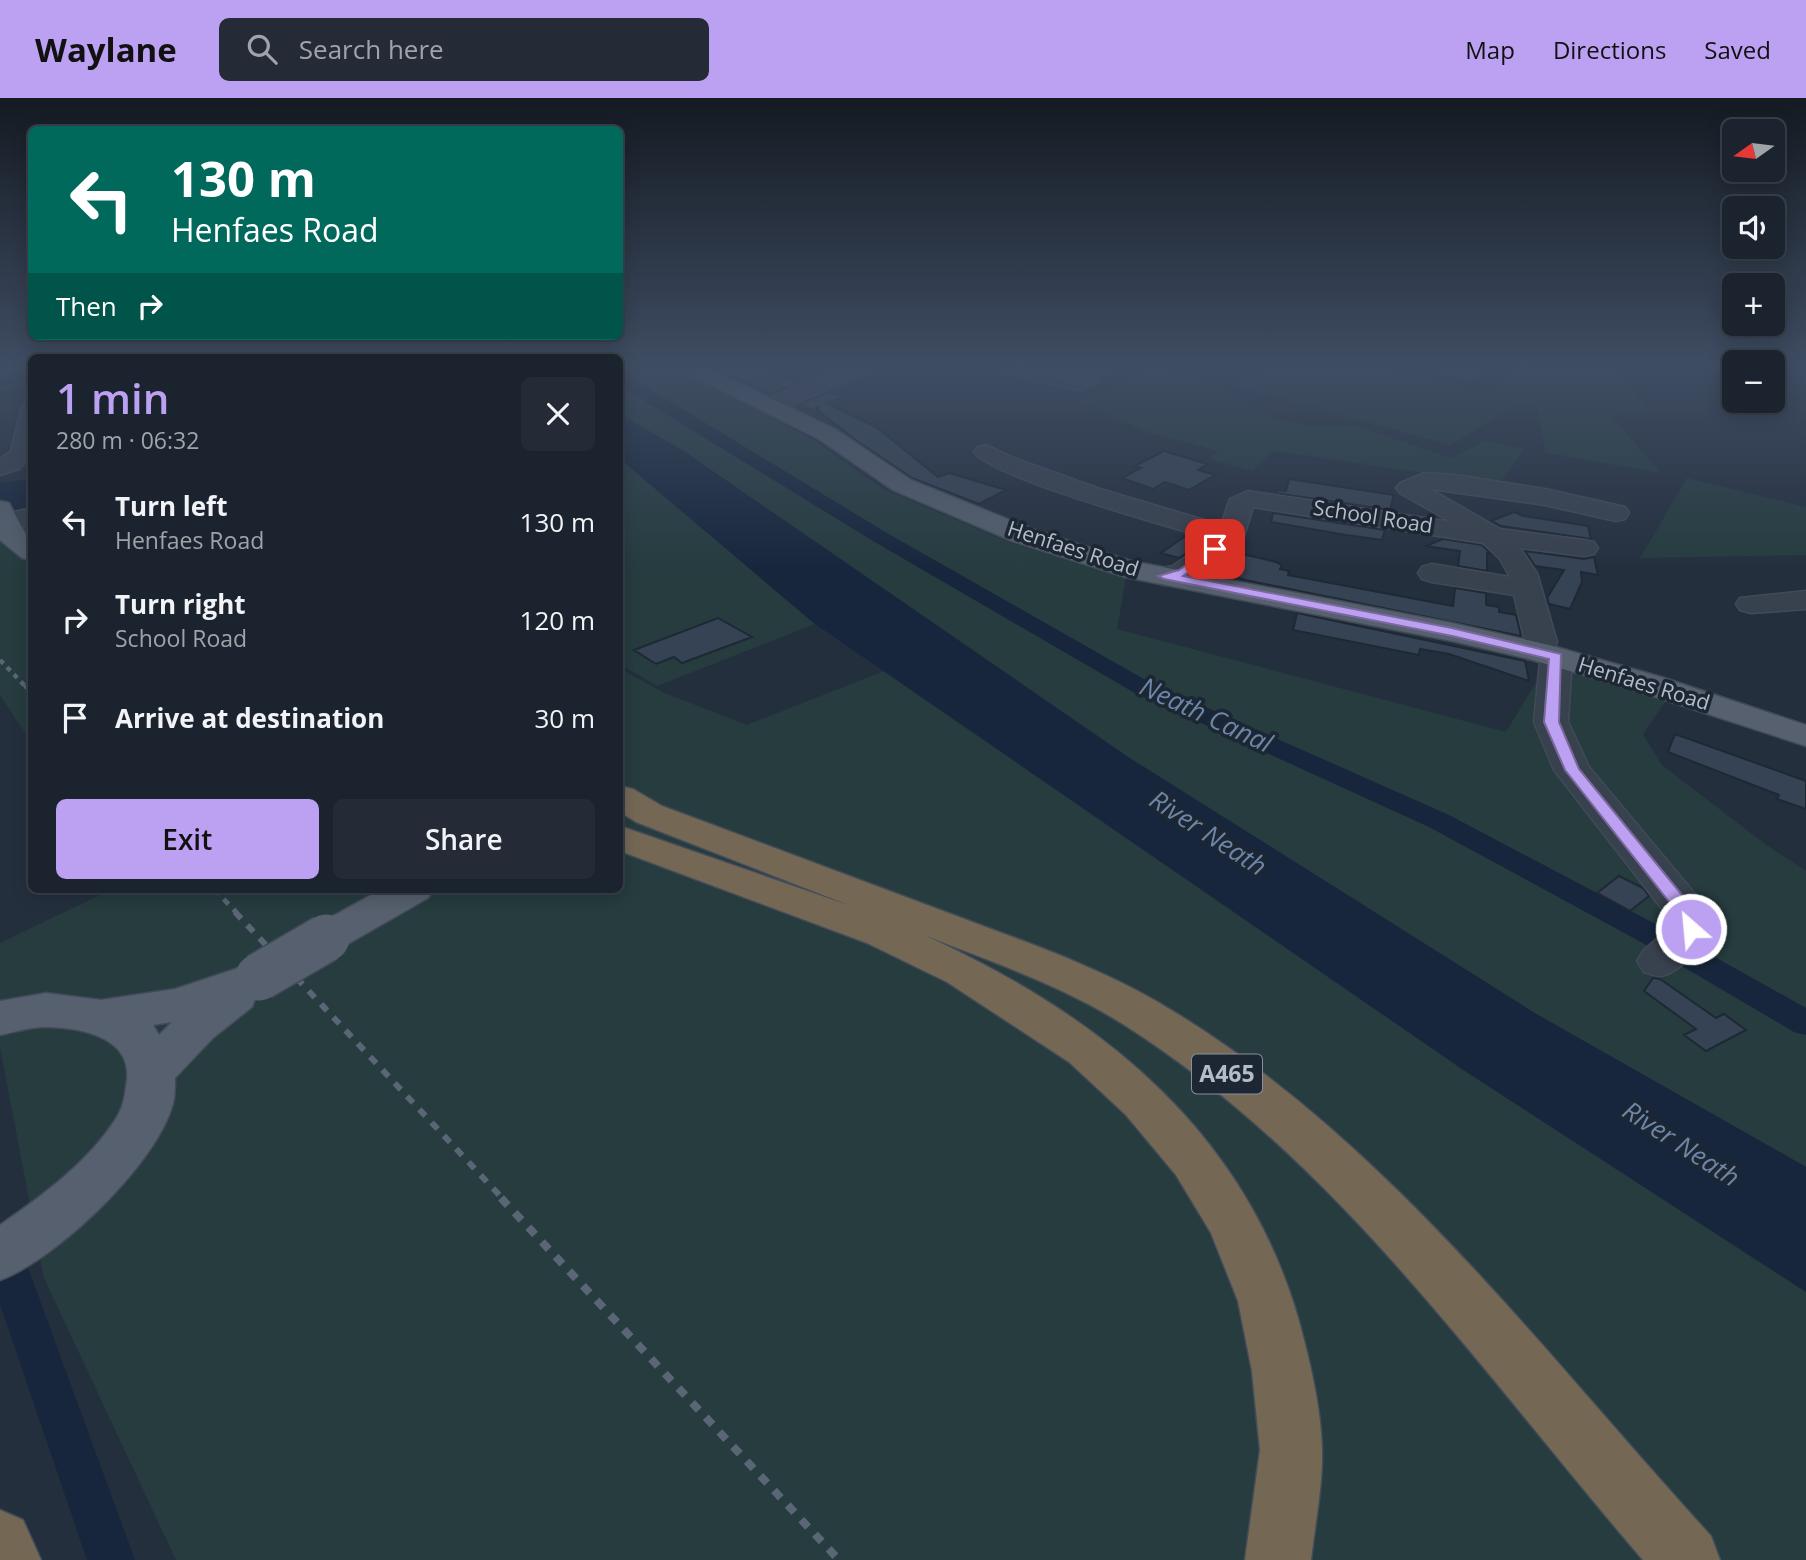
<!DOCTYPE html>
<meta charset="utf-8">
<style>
body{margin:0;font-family:"Open Sans",sans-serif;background:#242b36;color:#f1f3f6;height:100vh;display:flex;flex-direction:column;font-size:26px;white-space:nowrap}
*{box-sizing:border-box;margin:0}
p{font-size:23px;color:#a0a4aa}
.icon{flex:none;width:38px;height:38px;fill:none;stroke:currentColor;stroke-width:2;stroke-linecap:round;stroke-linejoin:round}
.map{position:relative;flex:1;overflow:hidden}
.details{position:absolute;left:28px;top:256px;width:595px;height:539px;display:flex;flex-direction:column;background:#1b232e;border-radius:10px;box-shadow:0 4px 18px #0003,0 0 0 2px #39404a}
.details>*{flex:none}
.banner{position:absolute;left:28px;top:28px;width:595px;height:214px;border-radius:10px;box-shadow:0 4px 18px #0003,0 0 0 2px #39404a;background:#00695c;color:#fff;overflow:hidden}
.needle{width:46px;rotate:256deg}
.controls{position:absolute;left:1722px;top:21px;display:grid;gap:14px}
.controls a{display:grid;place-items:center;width:63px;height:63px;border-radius:10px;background:#1b232e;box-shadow:0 4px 18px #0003,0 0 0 2px #39404a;font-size:35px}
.pin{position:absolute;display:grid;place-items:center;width:60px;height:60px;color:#fff;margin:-30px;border-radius:14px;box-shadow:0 4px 10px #0006}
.me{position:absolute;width:77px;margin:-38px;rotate:333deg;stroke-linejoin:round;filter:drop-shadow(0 0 5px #0008)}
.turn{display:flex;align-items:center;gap:24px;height:147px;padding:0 28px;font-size:32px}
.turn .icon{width:91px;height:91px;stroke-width:2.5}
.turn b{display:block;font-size:49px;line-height:60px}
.then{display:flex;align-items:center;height:66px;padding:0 28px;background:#0003;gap:14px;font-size:26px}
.round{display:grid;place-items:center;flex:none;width:74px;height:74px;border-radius:10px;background:#242b36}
.overview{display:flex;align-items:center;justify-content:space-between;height:119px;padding:0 28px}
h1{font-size:42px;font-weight:600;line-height:52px;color:#bca0f2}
.action{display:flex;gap:14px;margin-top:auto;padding:14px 28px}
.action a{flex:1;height:80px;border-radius:10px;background:#bca0f2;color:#111;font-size:28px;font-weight:600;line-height:80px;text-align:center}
.action a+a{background:#242b36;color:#f1f3f6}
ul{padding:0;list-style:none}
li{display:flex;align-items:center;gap:21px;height:98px;padding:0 28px}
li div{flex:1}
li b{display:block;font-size:26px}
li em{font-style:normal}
header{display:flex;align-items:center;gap:42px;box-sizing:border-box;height:98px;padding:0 35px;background:#bca0f2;color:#111}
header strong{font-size:33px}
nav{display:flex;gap:38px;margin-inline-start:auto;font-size:24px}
.search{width:490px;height:63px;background:#242b36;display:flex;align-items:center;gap:18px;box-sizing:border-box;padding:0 24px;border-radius:10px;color:#a0a4aa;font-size:26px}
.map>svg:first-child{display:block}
.green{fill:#263c3f}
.water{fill:#17263c}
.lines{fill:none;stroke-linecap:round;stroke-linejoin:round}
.canal{fill:#17263c;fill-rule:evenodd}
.building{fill:#364354;stroke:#1f2835;stroke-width:2}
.minor-casing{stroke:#414a57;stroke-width:3}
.major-casing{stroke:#414a57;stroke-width:3}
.highway-casing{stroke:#434c59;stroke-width:3}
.minor{fill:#38414e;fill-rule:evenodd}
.major{fill:#56606e;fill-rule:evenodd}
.highway{fill:#746855;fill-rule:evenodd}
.rail-far3{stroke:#5a6575;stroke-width:4.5;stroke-dasharray:5 5;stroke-linecap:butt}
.rail-far2{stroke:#5a6575;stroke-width:5;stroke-dasharray:7 7;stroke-linecap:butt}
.rail-far1{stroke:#5a6575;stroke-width:6;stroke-dasharray:9 9;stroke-linecap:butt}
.rail{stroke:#5a6575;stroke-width:8;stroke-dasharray:10 10;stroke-linecap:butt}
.major-bridge-casing{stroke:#414a57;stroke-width:50;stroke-linecap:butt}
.major-bridge{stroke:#56606e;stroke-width:47}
.route{fill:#bca0f2;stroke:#7a689d;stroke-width:2}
.labels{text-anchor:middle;stroke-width:7;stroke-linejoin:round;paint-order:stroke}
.far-street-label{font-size:21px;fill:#b4bcc9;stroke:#1d2633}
.shield{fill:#1d2633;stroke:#878f9c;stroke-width:2}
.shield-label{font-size:23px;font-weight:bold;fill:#b4bcc9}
.water-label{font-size:26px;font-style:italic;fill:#6d86a8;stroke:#1d2633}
</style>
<header>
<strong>Waylane</strong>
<div class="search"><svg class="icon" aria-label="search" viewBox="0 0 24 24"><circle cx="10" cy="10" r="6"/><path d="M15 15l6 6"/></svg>Search here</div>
<nav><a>Map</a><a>Directions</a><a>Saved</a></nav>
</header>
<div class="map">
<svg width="1806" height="1462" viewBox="0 0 1806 1462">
<rect width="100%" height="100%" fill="#242f3e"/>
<path class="green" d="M31,268V287L0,292V270Z
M620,268H670L810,340L883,391L1011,445L1126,480L1117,531L1506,634L1547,566L1667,601L1643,636L1662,667L1765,746L1806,773V1069L1538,917L1128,659L685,354L620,316Z
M1273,268H1371L1486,296L1504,285L1519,268H1613L1650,314L1611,318L1661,375L1545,355L1537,309L1520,305L1450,347L1230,286Z
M1410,268H1498L1470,283Z
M1153,270L1212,287L1275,320L1311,329L1357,328L1451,360L1485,343L1525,351L1499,386L1273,353L1252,373L1209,361L1218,353L1148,334L1080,305Z
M620,361L815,526L657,588L620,566Z
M1687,380L1806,409V457L1640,460Z
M31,422V644L0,597V426Z
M620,571L667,596L747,627L884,573L1462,971L1806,1194V1462H176L44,1180L0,949V845L112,791H620Z"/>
<path class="water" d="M620,316L685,354L1128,659L1538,917L1806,1069V1194L1462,971L815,526L620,361Z
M31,381V410L0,416V385Z
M1565,784L1659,835L1652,837L1651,841L1558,790V785Z"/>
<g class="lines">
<path class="canal" d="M32,273V283L0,288V278Z
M620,278L643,287L887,435L1149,584L1449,717L1663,830L1806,910V937L1794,934L1641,844L1429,729L1133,594L873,443L620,288Z
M0,1131L14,1136L20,1148L135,1462H87L0,1206Z"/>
</g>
<path class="building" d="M732,268H750L800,284L772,296L728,277Z
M1000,268H1008L1013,275L1091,290L1083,296L1025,284L1026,283L999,277Z
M1060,268H1120L1100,283L1096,274Z
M828,294L842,299L827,305L876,329L938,379L949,375L1006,392L979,406L912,380L860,345L817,312L819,309L812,312L800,306Z
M1164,353L1207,366L1198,372L1215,377L1189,392L1165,384L1153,391L1122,380L1141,370L1135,368Z
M1289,381L1394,397L1390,412L1275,395L1276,392L1286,393Z
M1514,414L1524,418L1588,428L1591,441L1501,428L1491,423Z
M1273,415L1385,432L1382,442L1346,437L1271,424Z
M1187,437L1205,442L1179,460L1161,455Z
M1443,441L1482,447L1491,456L1487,455V473L1458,468L1460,453L1426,448Z
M1525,453L1584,461L1594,459L1598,477L1581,474L1582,484L1570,511L1549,506L1547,500L1564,472L1535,468Z
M1234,454L1276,464L1282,467L1280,471L1289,473L1288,477L1453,508L1455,490L1486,495V507L1499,509V514L1516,517L1521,538L1245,482L1211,471Z
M1297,515L1525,563L1529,583L1449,556L1420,551L1419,557L1293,532Z
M718,520L752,539L682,565L674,559L656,566L634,552Z
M1675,636L1806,683V711L1777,701L1779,697L1668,654Z
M1619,778L1643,790L1649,798L1630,813L1597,795Z
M1653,880L1660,881L1716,920L1724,916L1746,932L1706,953L1684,937L1696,931L1644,893Z"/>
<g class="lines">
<g class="minor-casing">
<path id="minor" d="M848,268H875L872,272L777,313H761L758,308L761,303Z
M1011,268H1048L1095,277L1098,282L1095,287L1087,288L1014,272Z
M32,304V357L19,371L0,377V361L11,353L21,311L24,306Z
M986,347L1014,360L1100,391L1221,427L1230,401L1248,393L1451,424L1400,395L1396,390L1400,385L1425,375L1455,377L1545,391L1625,409L1629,415L1625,421L1616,423L1545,407L1430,391L1500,431L1584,442L1594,444L1598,450L1594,456L1584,458L1520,450L1537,475L1557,544L1555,550L1567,552L1572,559L1568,624L1589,669L1705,808C1709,815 1713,821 1712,829C1710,845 1676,877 1660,878C1655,878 1648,875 1644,874L1637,863L1644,852L1670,829L1669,820L1554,672L1534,624L1540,563L1527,561L1522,554L1525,544L1514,497L1432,484L1422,481L1418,475L1422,469L1432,466L1510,479L1500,461L1483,445L1253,409L1242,445L1192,481L1164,487L1154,484L1150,478L1154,472L1173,468L1211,441C1171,429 992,380 974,354L978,349Z
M32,410V426L0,433V417Z
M1806,493V511L1751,515L1740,512L1736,506L1740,500Z"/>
</g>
<g class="major-casing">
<path id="major" d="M678,268H703L835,331L911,382L1032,431L1131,463L1452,525L1549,547L1661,579L1806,627V648L1637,593L1529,561L1452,543L1125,479L1012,443L893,392L819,341L681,272Z
M0,403L9,405L26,437L32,441V462L22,460L0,442Z
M382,791H434L428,800L341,850L326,855L311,850L305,840L311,830Z
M259,863L275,868L281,879L275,890L257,896L252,909L213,940L175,980C175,987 175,994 174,1001C162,1062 56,1162 0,1182V1127C42,1098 87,1065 115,1022C124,1009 125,996 127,981C131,939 81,930 48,929C33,928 15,934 0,937V903L46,895L101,902L175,891ZM172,924L159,937L153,927Z"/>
</g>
<g class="highway-casing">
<path id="highway" d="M620,688L633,691L662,708C759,744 855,780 951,816C1020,842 1092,866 1156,903C1380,1033 1539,1250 1711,1438L1720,1462H1643C1481,1274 1339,1064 1126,928C1064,888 992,864 924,837C1106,920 1254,1040 1304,1242C1313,1277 1321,1315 1322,1351C1323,1387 1315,1426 1311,1462H1245L1260,1352L1252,1273L1238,1203L1211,1135L1176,1077L1126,1017L1069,964L947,884L867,845L620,753V728L851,808L636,724L620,714Z
M0,1412L23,1422L41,1462H0Z"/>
</g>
<use href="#minor" class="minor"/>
<use href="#major" class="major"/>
<use href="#highway" class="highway"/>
<path class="rail-far3" d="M0,562L26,589"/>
<path class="rail-far2" d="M25,587L32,595
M214,791L237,815"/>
<path class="rail-far1" d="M235,814L503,1101"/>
<path class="rail" d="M501,1100L839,1462"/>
<g class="major-bridge-casing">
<path id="major-bridge" d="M259,879L326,840"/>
</g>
<use href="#major-bridge" class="major-bridge"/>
</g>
<linearGradient id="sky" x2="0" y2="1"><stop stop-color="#141a22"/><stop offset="0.57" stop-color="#3f4d63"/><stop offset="1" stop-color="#3f4d63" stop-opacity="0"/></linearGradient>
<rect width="1806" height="472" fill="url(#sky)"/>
<path class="route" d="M1215,447L1219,448V453L1183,478L1452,530L1561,556L1559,624L1579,671L1696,814L1700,831L1697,836H1685L1681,819L1565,672L1544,624L1549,561L1452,538L1164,481L1158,478L1179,472Z"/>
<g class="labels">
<g class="far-street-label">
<text transform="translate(1373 419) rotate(9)" y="7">School Road</text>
<text transform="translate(1073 451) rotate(18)" y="7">Henfaes Road</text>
<text transform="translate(1644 586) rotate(17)" y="7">Henfaes Road</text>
</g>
<rect class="shield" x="1192" y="956.5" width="70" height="39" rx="5"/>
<g class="shield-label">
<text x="1227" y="984">A465</text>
</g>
<g class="water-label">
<text transform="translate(1206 617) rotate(25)" y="9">Neath Canal</text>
<text transform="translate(1208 735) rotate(33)" y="9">River Neath</text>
<text transform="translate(1681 1046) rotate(33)" y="9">River Neath</text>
</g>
</g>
</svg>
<div class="controls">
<a><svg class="needle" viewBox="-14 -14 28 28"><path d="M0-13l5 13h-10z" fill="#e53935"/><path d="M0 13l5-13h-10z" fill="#a0a4aa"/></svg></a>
<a><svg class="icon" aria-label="sound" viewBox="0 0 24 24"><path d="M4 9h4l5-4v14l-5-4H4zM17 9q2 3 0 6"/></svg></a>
<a>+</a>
<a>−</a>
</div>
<div class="pin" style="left:1215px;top:451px;background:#d93025"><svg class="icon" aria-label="arrive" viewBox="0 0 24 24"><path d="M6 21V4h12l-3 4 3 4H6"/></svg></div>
<svg class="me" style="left:1691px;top:831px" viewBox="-20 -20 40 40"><circle r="17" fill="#bca0f2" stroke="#fff" stroke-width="3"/><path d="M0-11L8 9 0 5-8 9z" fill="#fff"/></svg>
<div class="banner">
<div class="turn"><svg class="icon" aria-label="left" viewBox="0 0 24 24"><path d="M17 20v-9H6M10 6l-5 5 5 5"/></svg><div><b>130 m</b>Henfaes Road</div></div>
<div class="then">Then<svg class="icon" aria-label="right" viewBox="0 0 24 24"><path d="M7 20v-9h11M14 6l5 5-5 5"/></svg></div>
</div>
<section class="details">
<div class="overview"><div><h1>1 min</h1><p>280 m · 06:32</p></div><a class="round"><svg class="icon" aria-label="close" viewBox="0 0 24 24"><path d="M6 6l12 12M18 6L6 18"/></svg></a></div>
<ul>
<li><svg class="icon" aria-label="left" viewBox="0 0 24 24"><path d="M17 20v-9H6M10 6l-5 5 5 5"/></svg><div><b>Turn left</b><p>Henfaes Road</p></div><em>130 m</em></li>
<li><svg class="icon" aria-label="right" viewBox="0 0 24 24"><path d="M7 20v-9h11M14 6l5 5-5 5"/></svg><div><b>Turn right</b><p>School Road</p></div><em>120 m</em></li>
<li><svg class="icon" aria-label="arrive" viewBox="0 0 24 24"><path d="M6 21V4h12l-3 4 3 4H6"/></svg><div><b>Arrive at destination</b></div><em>30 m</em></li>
</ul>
<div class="action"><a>Exit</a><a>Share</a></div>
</section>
</div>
